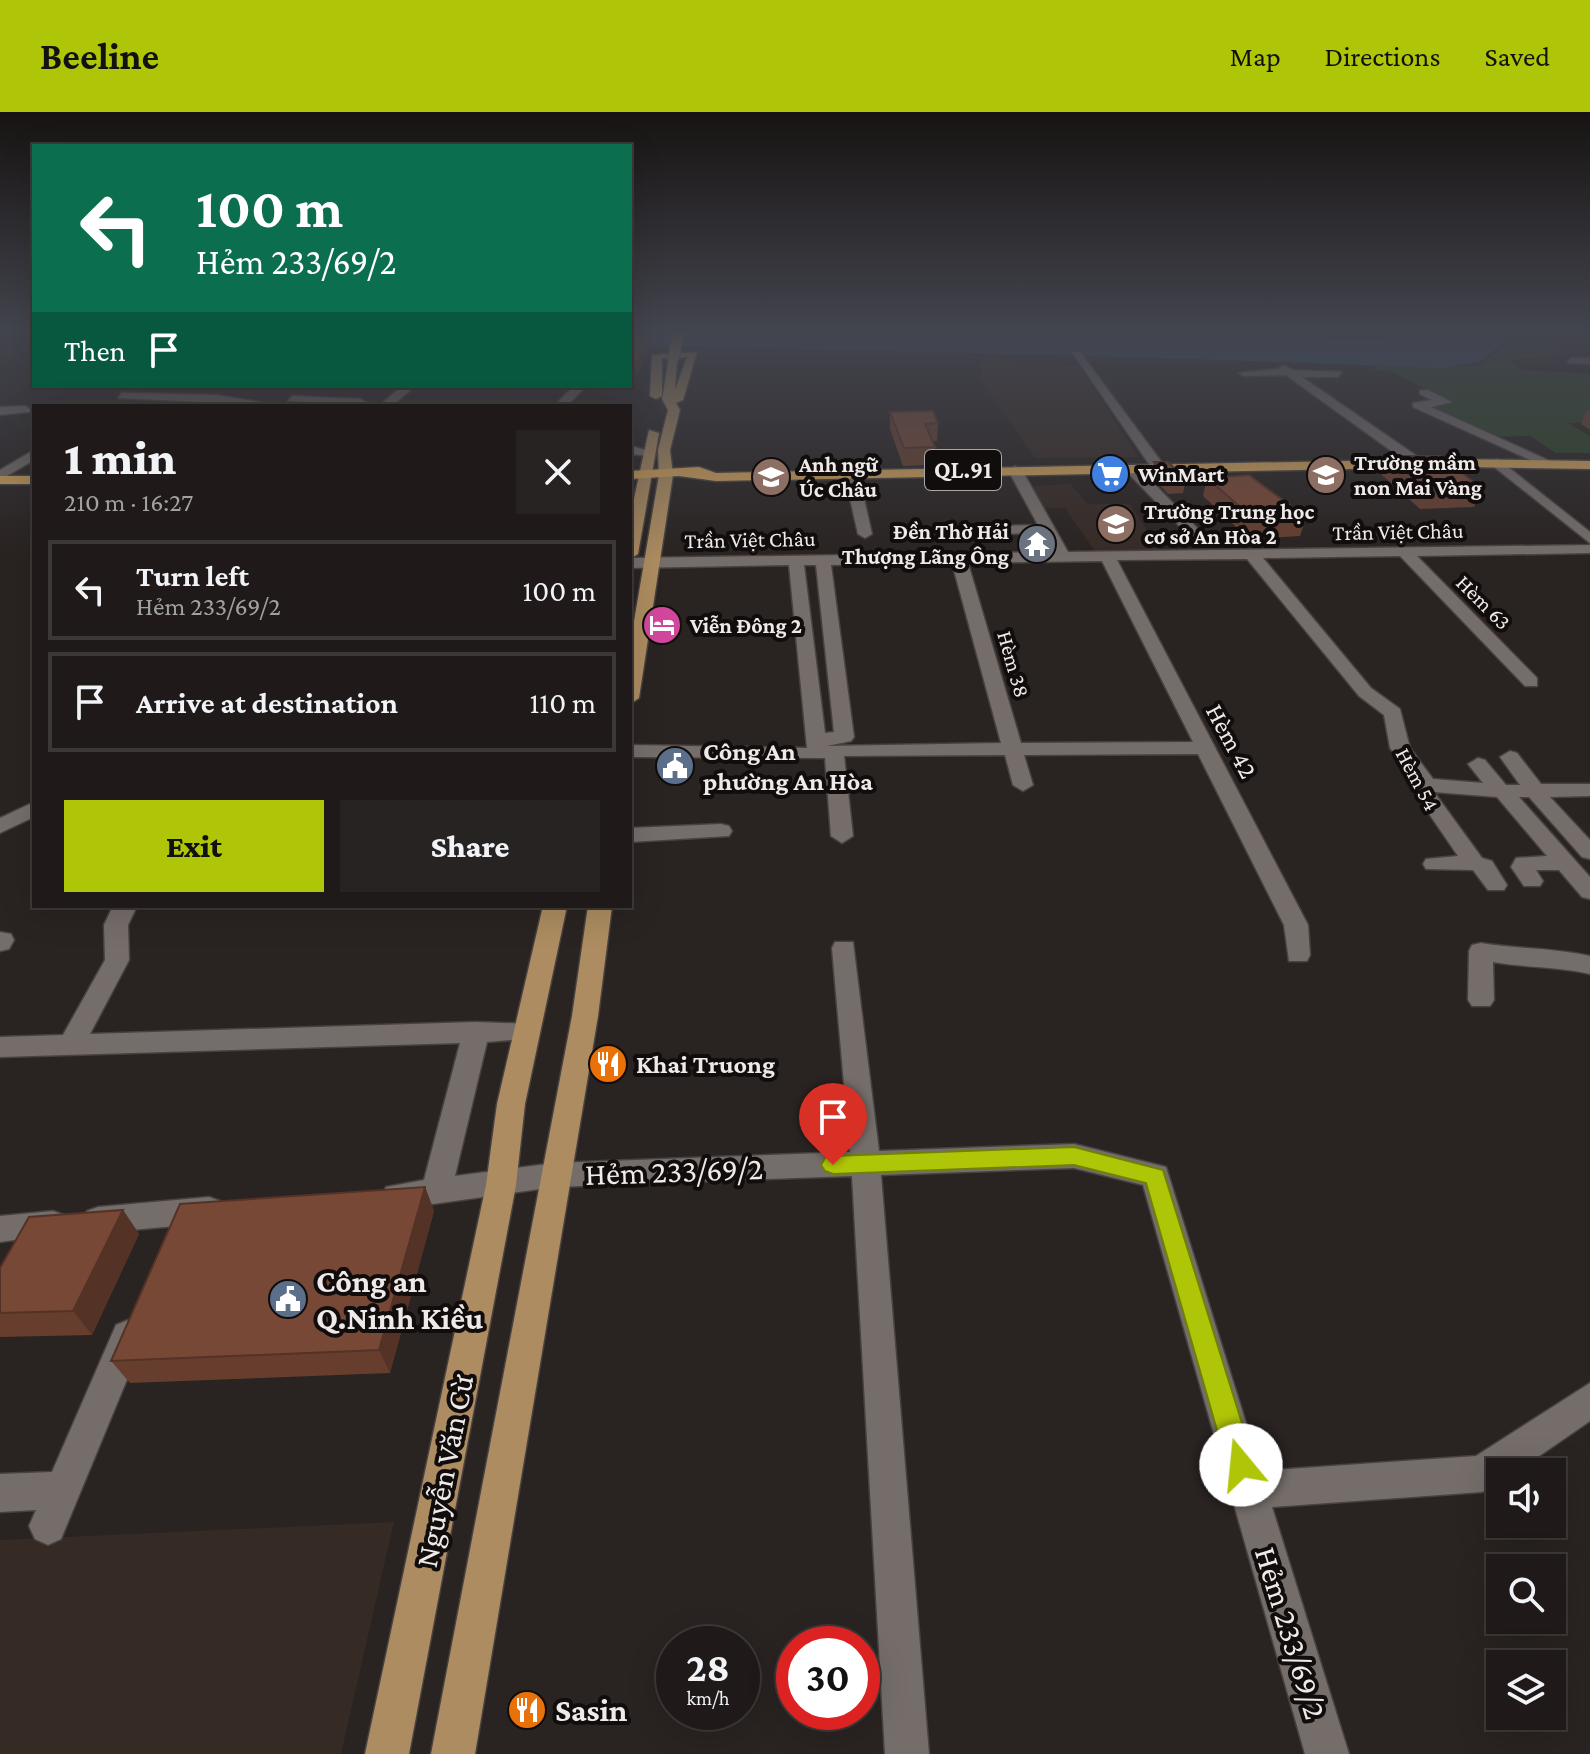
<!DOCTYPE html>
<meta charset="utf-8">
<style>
body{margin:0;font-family:"Crimson Pro",serif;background:#272322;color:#f1f3f6;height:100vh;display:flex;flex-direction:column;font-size:30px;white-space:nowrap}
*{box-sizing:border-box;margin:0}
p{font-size:26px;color:#a1a1a2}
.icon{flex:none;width:44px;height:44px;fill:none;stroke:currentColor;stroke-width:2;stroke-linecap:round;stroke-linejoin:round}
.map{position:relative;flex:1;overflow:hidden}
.details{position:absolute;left:32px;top:292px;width:600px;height:504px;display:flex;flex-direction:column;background:#1f1a19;border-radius:0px;box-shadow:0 8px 32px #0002,0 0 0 2px #3c3838}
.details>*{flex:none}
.top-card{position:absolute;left:32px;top:32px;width:600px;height:244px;border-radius:0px;box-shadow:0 8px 32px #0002,0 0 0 2px #3c3838;background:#0b6e4f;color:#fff;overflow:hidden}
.fabs{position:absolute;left:1486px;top:1346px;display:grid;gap:16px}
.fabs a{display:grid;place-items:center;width:80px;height:80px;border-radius:0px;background:#1f1a19;box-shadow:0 8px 32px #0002,0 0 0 2px #3c3838;font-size:40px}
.speed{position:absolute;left:656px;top:1514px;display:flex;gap:16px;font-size:40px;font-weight:700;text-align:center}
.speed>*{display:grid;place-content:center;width:104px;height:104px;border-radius:50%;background:#1f1a19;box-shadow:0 8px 32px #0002,0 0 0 2px #3c3838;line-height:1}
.speed small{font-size:20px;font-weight:400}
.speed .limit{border:12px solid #d22;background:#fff;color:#111}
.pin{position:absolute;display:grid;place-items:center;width:68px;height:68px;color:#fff;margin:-82px -34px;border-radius:50% 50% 50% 0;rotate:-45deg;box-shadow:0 0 8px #0007}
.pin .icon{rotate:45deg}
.me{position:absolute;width:88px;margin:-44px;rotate:343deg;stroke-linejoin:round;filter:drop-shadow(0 0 6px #0008)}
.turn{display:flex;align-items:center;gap:28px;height:168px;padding:0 32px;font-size:36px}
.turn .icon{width:104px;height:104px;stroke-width:2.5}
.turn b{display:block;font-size:56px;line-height:68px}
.then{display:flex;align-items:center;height:76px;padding:0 32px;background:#0003;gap:16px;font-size:30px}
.round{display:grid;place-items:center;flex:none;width:84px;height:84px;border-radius:0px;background:#272322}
.overview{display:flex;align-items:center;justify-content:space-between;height:136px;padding:0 32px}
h1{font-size:48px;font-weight:800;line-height:60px}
.primary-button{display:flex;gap:16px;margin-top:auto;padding:16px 32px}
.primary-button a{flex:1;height:92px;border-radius:0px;background:#afc507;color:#111;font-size:32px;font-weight:800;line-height:92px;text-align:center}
.primary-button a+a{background:#272322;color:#f1f3f6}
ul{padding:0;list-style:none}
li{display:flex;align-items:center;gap:24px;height:100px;margin:0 16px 12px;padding:0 16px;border:4px solid #3c3838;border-radius:0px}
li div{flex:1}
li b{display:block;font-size:30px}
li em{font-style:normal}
header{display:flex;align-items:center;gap:48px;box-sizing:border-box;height:112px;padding:0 40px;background:#afc507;color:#111}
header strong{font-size:38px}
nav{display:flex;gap:44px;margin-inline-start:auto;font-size:28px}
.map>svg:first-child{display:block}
.built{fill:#362a25}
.green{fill:#2c4224}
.water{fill:#2f4a70}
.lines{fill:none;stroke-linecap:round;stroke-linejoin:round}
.minor-casing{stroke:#474140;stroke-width:3}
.major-casing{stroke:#474140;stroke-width:3}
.highway-casing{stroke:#474140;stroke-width:3}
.minor{fill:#756d6a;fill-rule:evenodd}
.major{fill:#ac8c60;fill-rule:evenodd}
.highway{fill:#d1a159;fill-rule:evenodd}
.major-bridge-casing{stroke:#474140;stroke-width:12;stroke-linecap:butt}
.major-bridge{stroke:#ac8c60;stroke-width:11}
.wall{fill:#673e2e}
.shaded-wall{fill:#543226}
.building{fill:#784836;stroke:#543226;stroke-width:2}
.route{fill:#afc507;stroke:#728005;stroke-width:2}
.labels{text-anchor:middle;stroke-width:8;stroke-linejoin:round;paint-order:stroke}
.far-poi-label{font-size:22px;font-weight:bold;fill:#efeae9;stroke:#100d0c;text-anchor:start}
.far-street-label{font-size:22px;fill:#efeae9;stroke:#100d0c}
.shield{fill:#100d0c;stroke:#aca8a7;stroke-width:2}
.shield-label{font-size:24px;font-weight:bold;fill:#efeae9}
.street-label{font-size:26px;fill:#efeae9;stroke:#100d0c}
.poi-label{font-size:26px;font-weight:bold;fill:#efeae9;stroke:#100d0c;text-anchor:start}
.near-street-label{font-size:32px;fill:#efeae9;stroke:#100d0c}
.near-poi-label{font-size:32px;font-weight:bold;fill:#efeae9;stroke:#100d0c;text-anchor:start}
</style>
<header>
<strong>Beeline</strong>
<nav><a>Map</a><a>Directions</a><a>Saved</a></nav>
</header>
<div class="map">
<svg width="1590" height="1642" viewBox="0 0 1590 1642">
<rect width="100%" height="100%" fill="#292321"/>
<path class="built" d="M983,246L1012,247L1011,253L1079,254L1139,345L1035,346L980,268Z
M1070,372L1088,392H1130L1161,440L1096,441L1065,396H1041L1030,374Z
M394,1410L341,1642H0V1428Z"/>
<path class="green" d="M1511,229H1553L1562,242L1512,248L1520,258L1590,262V310L1568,311L1590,324V341H1556L1530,324L1493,325L1422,294L1449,289L1396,262L1374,258L1375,254H1478Z"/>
<path class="water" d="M630,217H1087L1368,228L1412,224L1413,217H1498L1505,230L1479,250L1442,256C1171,245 901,239 630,233Z"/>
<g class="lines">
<g class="minor-casing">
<path id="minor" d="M1267,217L1332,220L1327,223Z
M1072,240H1080L1163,352V358H1153Z
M1571,246H1590V252L1567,251Z
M1283,253L1293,258L1342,260L1338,265H1302L1421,347V353H1411L1286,263L1244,264L1239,261L1278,257Z
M402,274H415L392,294H379Z
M574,274H586L567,294H554Z
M1420,278H1428L1452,290L1431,295L1550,349L1539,352L1413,295V291L1432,288L1420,282Z
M122,281L216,283L284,294L118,286Z
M292,284L360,287L366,290L360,293L288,289Z
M25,294L31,298L29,300L0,303V295Z
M630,334L655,340L649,344L630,342Z
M34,338V348L0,368V358Z
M1498,347L1590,420V431L1493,354V348Z
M1126,353H1136L1202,421V427H1192L1126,359Z
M1015,354L1022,358L1068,440L1590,433V441L1417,444L1537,566V574H1525L1400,444L1263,446L1371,576L1400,597L1410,636L1433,667L1483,671L1468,652L1478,646L1485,648L1506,673H1520L1500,645L1510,639L1517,641L1541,672H1590V684L1550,685L1590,728V747L1582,745L1529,685H1519L1590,765V787L1582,785L1559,758H1536L1543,769L1540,774H1524L1511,755L1516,746L1547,744L1497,685L1434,680L1482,746L1492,749L1507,773L1504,778H1488L1473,758L1426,757L1423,752L1426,747L1458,744L1410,674L1414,669L1390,636L1384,603L1359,584L1247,447L1117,448L1308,813L1310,843L1307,849H1289L1284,813L1198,642L1024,643L1033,673L1023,679L1013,673L1005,643L844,644L853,724L842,731L831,724L825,646L630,645V633L807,636L789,453L630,456V446L1053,440L1043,421L990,422L983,418L990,414L1038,413L1008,358ZM1102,449L1193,630L1021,631L968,451ZM952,451L1001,631L827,634L851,629L854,625L831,453ZM804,453H816L834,620L825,621Z
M851,356L858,360L872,422L865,426L858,422L844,360Z
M34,690V705L0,721V706Z
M721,712L729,714L732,719L729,724L630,730V716Z
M113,794H137L128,813L129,848L90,922L476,910L536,912L540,919L536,926L487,930L455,1064L555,1051L850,1040L832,836L835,830H853L879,1039L1074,1032L1166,1055L1261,1359L1476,1344L1590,1271V1309L1516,1360H1500V1371L1482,1380L1272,1395L1349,1642H1305L1143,1073L1074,1056L881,1063L929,1642H885L852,1064L555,1075L397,1097L386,1093L382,1084L386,1075L424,1068L460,931L0,945V925L63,923L105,848L104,813Z
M0,820L11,822L14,828L9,837L0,839Z
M1481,831C1518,837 1554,836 1590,844V862C1557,854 1526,856 1493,850L1494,888L1490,894H1472L1468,888L1469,839L1472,833Z
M209,1085L220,1089L224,1098L220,1107L209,1111L98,1121L87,1117L83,1108L87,1099L98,1095Z
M53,1099L64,1103L68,1112L64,1121L0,1130V1104Z
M128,1208L140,1213L145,1224L61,1427L48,1433L35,1427L29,1414L36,1398L0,1400V1362L52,1360L116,1213Z"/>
</g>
<g class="major-casing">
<path id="major" d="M697,240L683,288L676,291L680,298L670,338L673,363L639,586L630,592V533L659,363L658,338L668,298L662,287L669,246H662V284L656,287L650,284L652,243ZM687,245L675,278L677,246Z
M649,318L659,321L638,442L630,447V405Z
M543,794H567L525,992L516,1073L409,1642H365L486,1073L497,992Z
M588,794H612L598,904L475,1642H431L572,904Z"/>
</g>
<g class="highway-casing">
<path id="highway" d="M1446,347L1590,349V357L1463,355L716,369L679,364L630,367V359L699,355L716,361Z
M0,364H34V372H0Z"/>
</g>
<use href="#minor" class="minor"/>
<use href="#major" class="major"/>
<use href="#highway" class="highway"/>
<g class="major-bridge-casing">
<path id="major-bridge" d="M673,247L680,217"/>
</g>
<use href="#major-bridge" class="major-bridge"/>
</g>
<path class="wall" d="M1586,299H1590V318L1581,312Z
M890,300L938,311L937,329H932L935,335L933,353L903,354L890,317Z
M1388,344L1481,376L1474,395L1420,397L1382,363Z
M1154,350L1186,367L1183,381L1168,382L1151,364Z
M1207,366L1306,405L1300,424L1249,427L1203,384Z
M425,1075L434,1099L390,1261L130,1271L111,1249Z
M123,1098L139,1122L92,1223L0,1225V1156Z"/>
<path class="shaded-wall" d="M652,224V234L636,265L635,254Z
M425,1075L434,1099L390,1261L379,1238Z
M123,1098L139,1122L92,1223L73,1199Z"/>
<path class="building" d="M634,223L652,224L635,254Z
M933,299L938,311L925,312L935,335L904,336L890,300Z
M1388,344H1441L1481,376L1427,378Z
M1154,350H1168L1186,367L1171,368Z
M1249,363L1306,405L1254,407L1207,366Z
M425,1075L379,1238L111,1249L180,1092Z
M123,1098L73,1199L0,1201V1156L29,1105Z"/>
<linearGradient id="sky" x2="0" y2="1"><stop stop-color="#171312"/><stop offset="0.49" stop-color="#43454e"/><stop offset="1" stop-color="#43454e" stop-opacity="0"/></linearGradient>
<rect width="1590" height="447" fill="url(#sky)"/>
<path class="route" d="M1074,1035L1163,1058L1255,1353L1251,1363L1241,1367L1231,1363L1227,1353L1146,1071L1074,1053L833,1062L825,1059L821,1053L825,1046L833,1044Z"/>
<defs>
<g id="supermarket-disc" transform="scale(2)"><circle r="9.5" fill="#3f7fe0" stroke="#100d0c"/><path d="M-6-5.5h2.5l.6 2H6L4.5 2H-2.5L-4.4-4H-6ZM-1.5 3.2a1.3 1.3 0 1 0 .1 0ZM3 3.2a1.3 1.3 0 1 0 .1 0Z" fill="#fff"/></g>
<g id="school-disc" transform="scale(2)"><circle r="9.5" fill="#8d6e63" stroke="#100d0c"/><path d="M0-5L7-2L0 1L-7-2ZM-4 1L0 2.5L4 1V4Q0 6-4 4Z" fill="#fff"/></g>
<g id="university-disc" transform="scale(2)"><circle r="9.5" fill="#8d6e63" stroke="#100d0c"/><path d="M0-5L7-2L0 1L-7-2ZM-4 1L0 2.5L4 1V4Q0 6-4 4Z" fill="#fff"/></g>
<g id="temple-disc" transform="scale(2)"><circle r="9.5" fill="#6b7280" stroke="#100d0c"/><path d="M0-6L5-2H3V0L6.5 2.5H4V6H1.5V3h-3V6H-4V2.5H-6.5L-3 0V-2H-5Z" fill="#fff"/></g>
<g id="hotel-disc" transform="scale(2)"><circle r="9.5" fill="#d1479c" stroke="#100d0c"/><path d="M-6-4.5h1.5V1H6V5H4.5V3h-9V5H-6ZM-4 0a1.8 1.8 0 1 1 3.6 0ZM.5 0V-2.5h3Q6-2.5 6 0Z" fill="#fff"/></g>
<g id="civic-disc" transform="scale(2)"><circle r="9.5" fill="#5c6f8a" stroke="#100d0c"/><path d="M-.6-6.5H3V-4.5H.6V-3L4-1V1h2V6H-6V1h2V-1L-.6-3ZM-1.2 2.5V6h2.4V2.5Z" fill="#fff"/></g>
<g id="restaurant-disc" transform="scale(2)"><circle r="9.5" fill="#e8710a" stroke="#100d0c"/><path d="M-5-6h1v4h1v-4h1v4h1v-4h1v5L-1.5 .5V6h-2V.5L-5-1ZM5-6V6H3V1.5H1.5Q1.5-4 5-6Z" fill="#fff"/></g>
</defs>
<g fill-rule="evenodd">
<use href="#supermarket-disc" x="1110" y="362"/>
<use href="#school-disc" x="1326" y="363"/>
<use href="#school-disc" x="771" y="365"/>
<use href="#university-disc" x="1116" y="412"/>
<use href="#temple-disc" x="1037" y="432"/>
<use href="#hotel-disc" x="662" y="513"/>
<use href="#civic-disc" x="675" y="654"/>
<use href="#restaurant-disc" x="608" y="952"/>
<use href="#civic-disc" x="288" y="1187"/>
<use href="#restaurant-disc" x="527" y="1598"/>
</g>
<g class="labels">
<g class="far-poi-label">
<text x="1354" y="358">Trường mầm<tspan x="1354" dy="25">non Mai Vàng</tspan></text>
<text x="799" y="360">Anh ngữ<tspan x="799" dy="25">Úc Châu</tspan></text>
<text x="1138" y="370">WinMart</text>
<text x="1144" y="407">Trường Trung học<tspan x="1144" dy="25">cơ sở An Hòa 2</tspan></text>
<text x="1009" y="427" text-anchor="end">Đền Thờ Hải<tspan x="1009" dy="25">Thượng Lãng Ông</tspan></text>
<text x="690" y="521">Viễn Đông 2</text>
</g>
<g class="far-street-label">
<text transform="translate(1398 419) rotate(-1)" y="8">Trần Việt Châu</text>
<text transform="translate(750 427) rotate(-1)" y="8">Trần Việt Châu</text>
<text transform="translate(1484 490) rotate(45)" y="8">Hèm 63</text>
<text transform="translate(1014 552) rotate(74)" y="8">Hèm 38</text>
<text transform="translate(1418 667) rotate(62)" y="8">Hèm 54</text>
</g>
<rect class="shield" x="925" y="338" width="76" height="40" rx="6"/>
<g class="shield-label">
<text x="963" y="366">QL.91</text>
</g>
<g class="street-label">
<text transform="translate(1232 629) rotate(62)" y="9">Hèm 42</text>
</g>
<g class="poi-label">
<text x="703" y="648">Công An<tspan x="703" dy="30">phường An Hòa</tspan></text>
<text x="636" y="961">Khai Truong</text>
</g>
<g class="near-street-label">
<text transform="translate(674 1059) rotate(-2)" y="11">Hẻm 233/69/2</text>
<text transform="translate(444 1359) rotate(-79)" y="11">Nguyễn Văn Cừ</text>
<text transform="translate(1291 1521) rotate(73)" y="11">Hẻm 233/69/2</text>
</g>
<g class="near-poi-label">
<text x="316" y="1180">Công an<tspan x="316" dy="37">Q.Ninh Kiều</tspan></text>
<text x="555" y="1609">Sasin</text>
</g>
</g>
</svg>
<div class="fabs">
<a><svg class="icon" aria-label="sound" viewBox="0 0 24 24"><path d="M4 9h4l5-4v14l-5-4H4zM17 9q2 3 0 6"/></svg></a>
<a><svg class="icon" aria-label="search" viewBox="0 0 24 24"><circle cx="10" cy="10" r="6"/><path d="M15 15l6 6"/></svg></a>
<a><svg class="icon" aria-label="layers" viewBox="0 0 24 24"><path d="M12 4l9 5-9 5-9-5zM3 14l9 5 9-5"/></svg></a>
</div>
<div class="speed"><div>28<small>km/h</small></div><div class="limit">30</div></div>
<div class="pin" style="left:833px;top:1053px;background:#d93025"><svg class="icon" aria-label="arrive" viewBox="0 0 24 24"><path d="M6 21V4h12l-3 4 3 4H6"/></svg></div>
<svg class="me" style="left:1241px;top:1353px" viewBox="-20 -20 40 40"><circle r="19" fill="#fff"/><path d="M0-13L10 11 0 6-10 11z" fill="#afc507"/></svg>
<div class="top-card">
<div class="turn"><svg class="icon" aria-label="left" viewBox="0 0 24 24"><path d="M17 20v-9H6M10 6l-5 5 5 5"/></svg><div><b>100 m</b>Hẻm 233/69/2</div></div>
<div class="then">Then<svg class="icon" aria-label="arrive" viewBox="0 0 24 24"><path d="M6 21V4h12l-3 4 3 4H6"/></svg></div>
</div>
<section class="details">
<div class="overview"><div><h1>1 min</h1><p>210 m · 16:27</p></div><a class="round"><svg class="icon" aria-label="close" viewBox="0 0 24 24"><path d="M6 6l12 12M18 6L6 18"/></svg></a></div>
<ul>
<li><svg class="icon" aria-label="left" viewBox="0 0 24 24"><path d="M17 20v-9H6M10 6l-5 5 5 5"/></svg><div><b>Turn left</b><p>Hẻm 233/69/2</p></div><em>100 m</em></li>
<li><svg class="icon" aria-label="arrive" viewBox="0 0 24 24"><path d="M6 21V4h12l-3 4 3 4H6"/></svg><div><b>Arrive at destination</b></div><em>110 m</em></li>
</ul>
<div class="primary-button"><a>Exit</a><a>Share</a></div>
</section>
</div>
